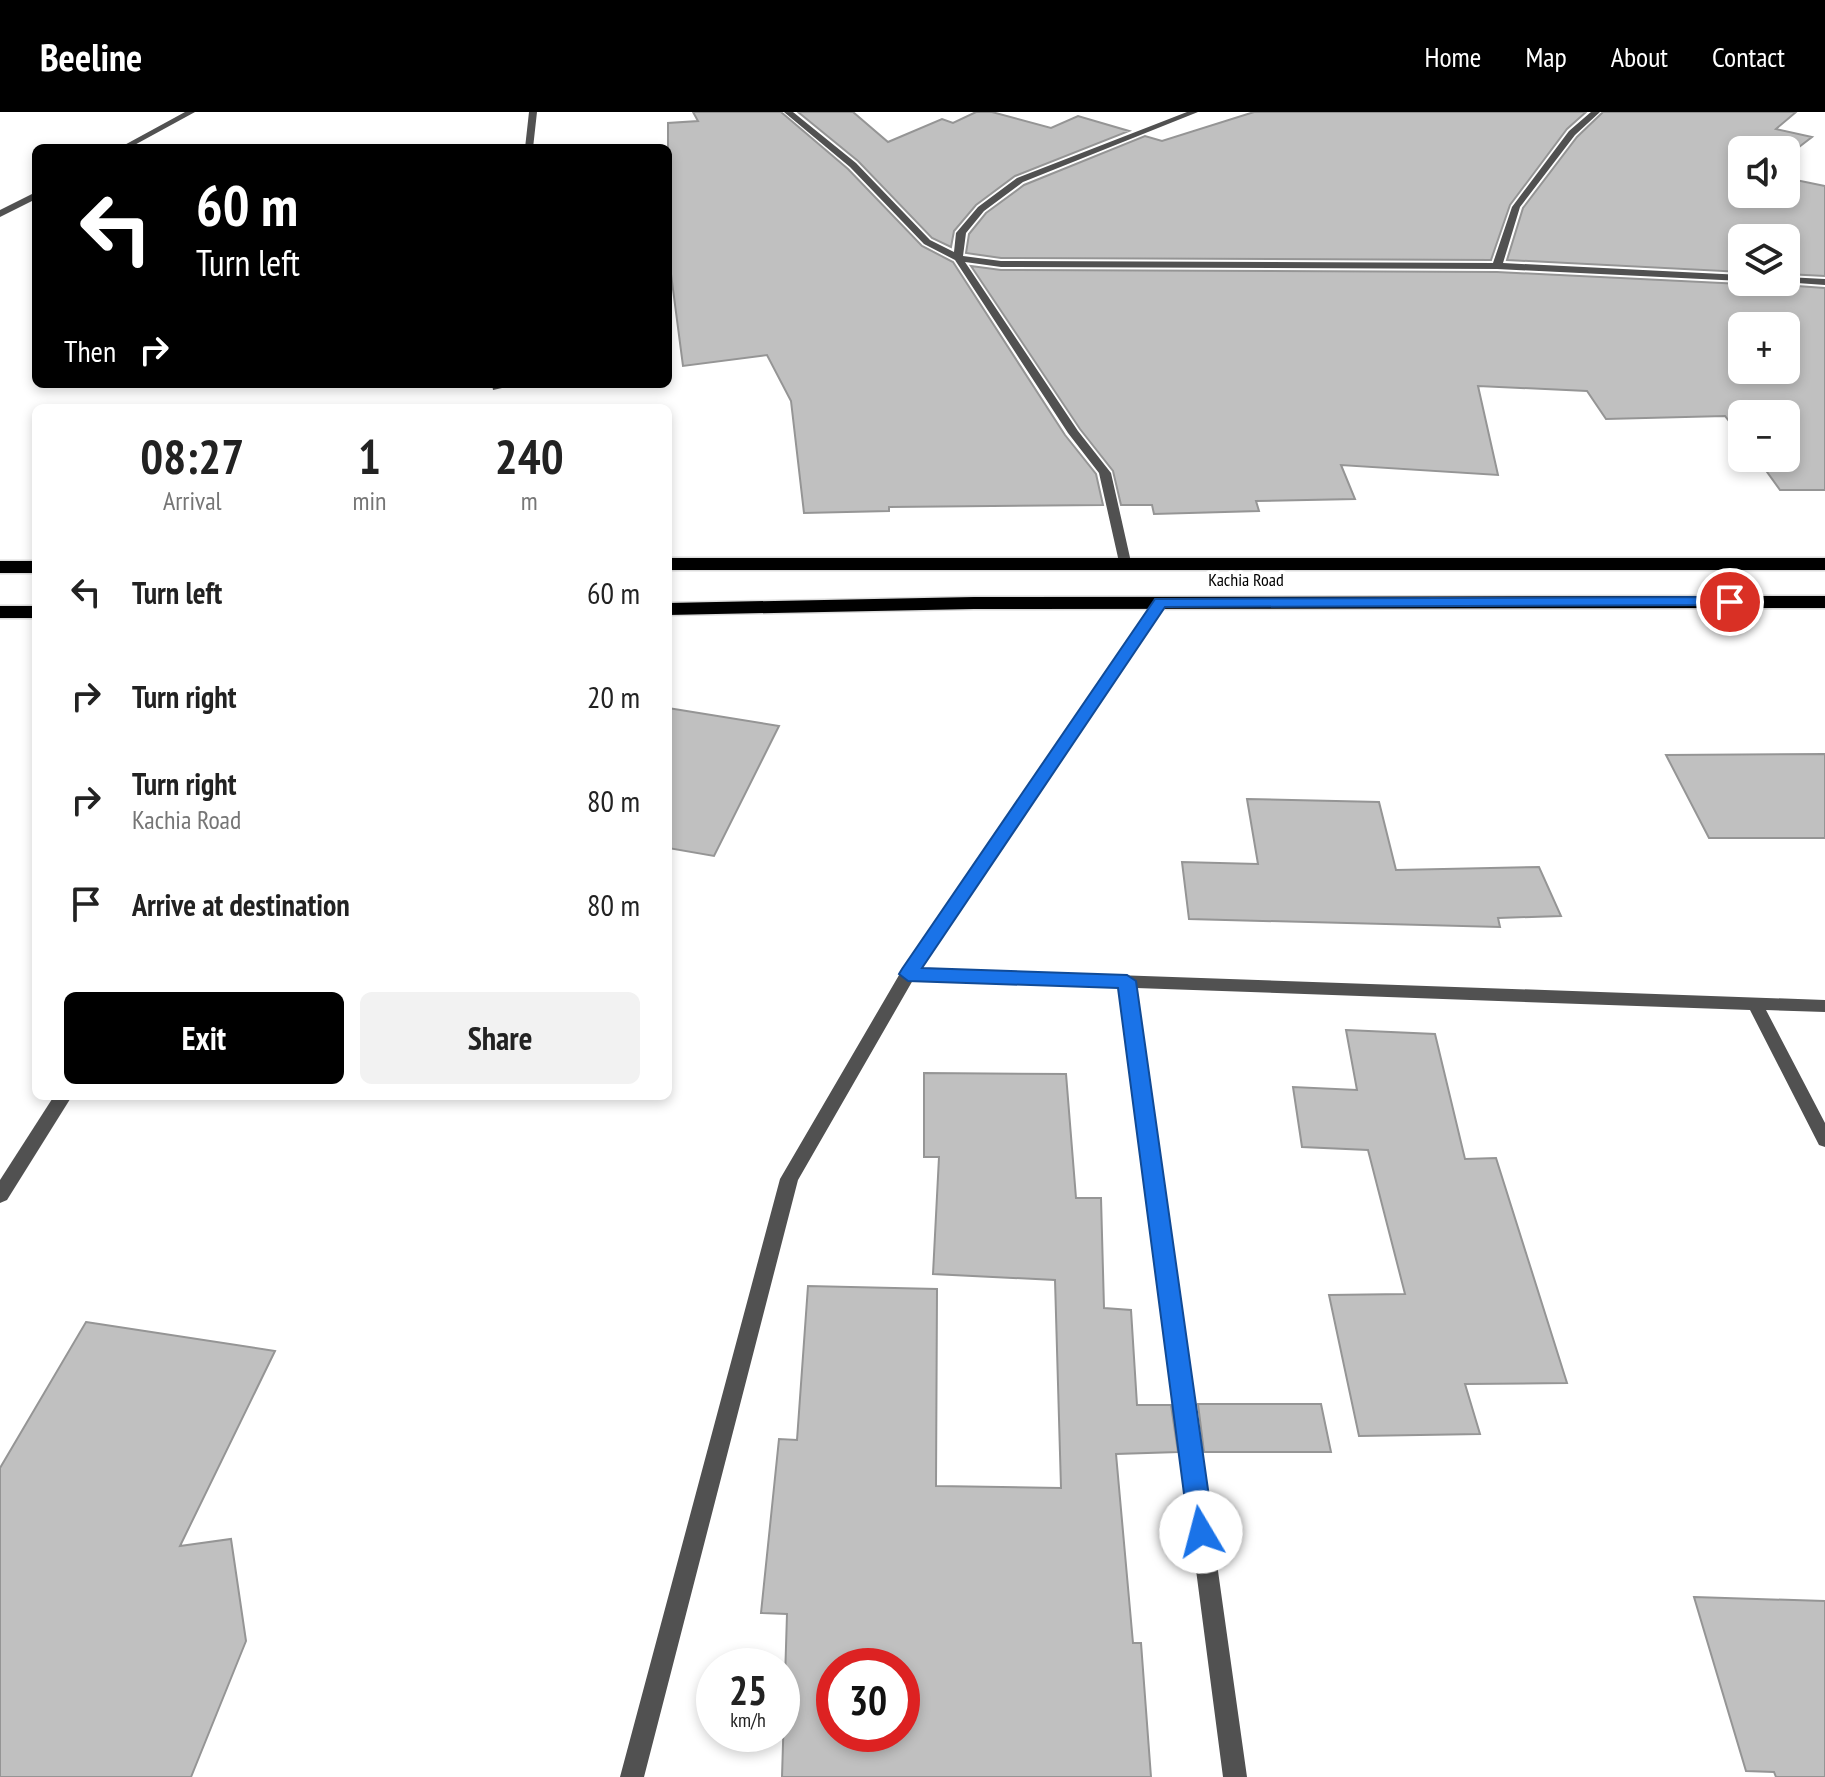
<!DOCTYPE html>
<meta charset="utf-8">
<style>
body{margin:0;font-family:"PT Sans Narrow",sans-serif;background:#f2f2f2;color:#222;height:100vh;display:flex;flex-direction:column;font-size:30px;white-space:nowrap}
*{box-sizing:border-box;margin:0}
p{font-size:26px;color:#767676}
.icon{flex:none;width:44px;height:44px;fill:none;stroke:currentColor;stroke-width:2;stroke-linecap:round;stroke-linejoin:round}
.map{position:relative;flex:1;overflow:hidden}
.sheet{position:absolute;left:32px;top:292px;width:640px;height:696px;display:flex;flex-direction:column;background:#fff;border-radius:12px;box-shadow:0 4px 12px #0003}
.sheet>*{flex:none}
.top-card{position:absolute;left:32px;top:32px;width:640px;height:244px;border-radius:12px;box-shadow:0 4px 12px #0003;background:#000;color:#fff;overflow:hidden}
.fabs{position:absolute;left:1728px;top:24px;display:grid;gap:16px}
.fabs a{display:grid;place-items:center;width:72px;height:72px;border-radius:12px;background:#fff;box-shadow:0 4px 12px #0003;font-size:40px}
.speed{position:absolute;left:696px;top:1536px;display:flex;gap:16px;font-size:40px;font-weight:700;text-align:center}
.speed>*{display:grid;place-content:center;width:104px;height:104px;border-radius:50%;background:#fff;box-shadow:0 4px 12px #0003;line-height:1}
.speed small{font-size:20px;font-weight:400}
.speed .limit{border:12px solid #d22;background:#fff;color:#111}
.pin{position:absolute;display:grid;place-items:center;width:68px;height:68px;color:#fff;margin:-34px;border:4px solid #fff;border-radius:50%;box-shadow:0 2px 8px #0007}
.me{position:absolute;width:88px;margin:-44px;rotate:352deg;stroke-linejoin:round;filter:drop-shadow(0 0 6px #0008)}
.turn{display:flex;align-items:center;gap:28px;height:168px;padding:0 32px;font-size:36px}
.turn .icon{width:104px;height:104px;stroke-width:2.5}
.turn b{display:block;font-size:56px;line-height:68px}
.then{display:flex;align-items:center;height:76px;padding:0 32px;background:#0003;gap:16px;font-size:30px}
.eta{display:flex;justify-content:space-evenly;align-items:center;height:136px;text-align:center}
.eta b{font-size:48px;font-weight:600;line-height:56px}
.primary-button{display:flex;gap:16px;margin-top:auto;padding:16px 32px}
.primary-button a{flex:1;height:92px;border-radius:12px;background:#000;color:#fff;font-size:32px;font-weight:600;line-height:92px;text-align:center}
.primary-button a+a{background:#f2f2f2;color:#222}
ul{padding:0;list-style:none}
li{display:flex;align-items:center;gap:24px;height:104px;padding:0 32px}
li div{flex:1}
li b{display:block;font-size:30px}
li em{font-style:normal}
header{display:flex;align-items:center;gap:48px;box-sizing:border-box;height:112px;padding:0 40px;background:#000;color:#fff}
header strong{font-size:38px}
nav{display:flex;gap:44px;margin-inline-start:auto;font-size:28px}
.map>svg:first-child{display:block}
.building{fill:#c0c0c0;stroke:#959595;stroke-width:2;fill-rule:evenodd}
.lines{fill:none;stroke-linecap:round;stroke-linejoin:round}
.highway-casing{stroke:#dbdbdb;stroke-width:3}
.lane{fill:#515151;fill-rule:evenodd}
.street{fill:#515151;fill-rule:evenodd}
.highway{fill:#000;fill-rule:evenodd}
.route{fill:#1a73e8;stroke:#114b97;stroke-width:2}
.labels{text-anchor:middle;stroke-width:7;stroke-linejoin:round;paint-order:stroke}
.far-street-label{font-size:18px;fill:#000;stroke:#fff}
</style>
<header>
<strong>Beeline</strong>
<nav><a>Home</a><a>Map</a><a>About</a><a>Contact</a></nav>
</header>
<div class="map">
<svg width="1825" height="1665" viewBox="0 0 1825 1665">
<rect width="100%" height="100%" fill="#fff"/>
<path class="building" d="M693,0H781L848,57L922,134L953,150L1065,323L1096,362L1103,393L889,395V399L804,401L791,289L767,243L683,254L668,139V11L698,9Z
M798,0H853L888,30L942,7L953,11L976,0H992L1051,16L1078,4L1129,19L1015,64L976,93L954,119L951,135L932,126L858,49Z
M1254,0H1586L1567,17L1510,93L1491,148L1001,146L966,141L969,122L986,101L1024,73L1145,24L1162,29Z
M1603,0H1796L1776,17L1812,25L1786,45V38H1742V82H1786V66L1825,74V164L1786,162V126H1742V160L1507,148L1523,96L1577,25Z
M971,154L1001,158L1497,160L1742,172L1780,170L1783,173L1825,176V378H1780L1757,346H1786V302H1742V326L1725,304L1606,307L1587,279L1478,274L1498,363L1341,353L1355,387L1256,389L1259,399L1154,402L1152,393H1121L1113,359L1080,317ZM1742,214H1786V258H1742Z
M668,596L779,614L714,744L668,736Z
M1825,642V726H1709L1666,643Z
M1247,687L1379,690L1396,758L1539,755L1561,804L1498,806L1500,815L1189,807L1182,750L1258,752Z
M1346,918L1435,922L1465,1047L1496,1046L1567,1271L1465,1272L1480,1322L1359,1324L1329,1183L1405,1182L1368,1038L1302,1035L1293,975L1357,978Z
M924,961L1066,962L1076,1086H1101L1104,1196L1131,1198L1137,1293H1171L1178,1340L1116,1342L1133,1531H1141L1151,1665H782L787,1502L761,1501L779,1327L797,1328L808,1174L937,1177L936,1374L1061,1376L1055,1168L933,1162L939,1045H924ZM834,1554H902V1622H834Z
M86,1210L275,1239L180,1434L231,1427L246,1529L191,1665H0V1356Z
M1198,1292H1321L1331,1340H1204Z
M1694,1485L1825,1489V1665H1776L1774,1660L1746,1659Z"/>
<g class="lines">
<g class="highway-casing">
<path id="highway" d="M668,446H1825V458H668Z
M0,449H36V461H0Z
M1825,484V496L974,497L668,503V491L974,485Z
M0,494H36V506H0Z"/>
</g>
<path class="lane" d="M54,984H72L7,1088L0,1091V1068Z"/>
<path class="street" d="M185,0H195L129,36H119Z
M529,0H537L533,36H525Z
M784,0H793L856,51L930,128L954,140L956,121L978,95L1017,66L1187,0H1198L1023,70L984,99L966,121L963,144L1001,149L1493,151L1512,95L1569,19L1591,0H1600L1575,23L1520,95L1503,151L1742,163V169L1497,157L1001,155L965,150L1078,319L1111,361L1131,450L1125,454L1119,450L1099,361L1068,321L955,148L924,132L850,55Z
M36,80V87L0,105V98Z
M1786,165L1825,167V173L1783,170H1786Z
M492,272H502V276L493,278Z
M1160,486L1166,490L920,856L1825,888V900L1766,898L1825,1011V1035L1819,1033L1750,898L1136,876L1247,1665H1223L1120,875L913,868L798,1068L644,1665H620L780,1067L902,858L1156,487Z"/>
<use href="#highway" class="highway"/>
</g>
<path class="route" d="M1730,485L1737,490L1735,493L1165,495L922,856L1127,863L1136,869L1214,1420L1210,1429L1201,1432L1193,1429L1189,1420L1118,876L908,869L899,862L902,857L1155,487Z"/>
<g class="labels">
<g class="far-street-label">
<text x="1246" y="474">Kachia Road</text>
</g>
</g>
</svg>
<div class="fabs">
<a><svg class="icon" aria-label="sound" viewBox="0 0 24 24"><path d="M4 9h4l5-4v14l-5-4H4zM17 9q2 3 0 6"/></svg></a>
<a><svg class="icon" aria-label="layers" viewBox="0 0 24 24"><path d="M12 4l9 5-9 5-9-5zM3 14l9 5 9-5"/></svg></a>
<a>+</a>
<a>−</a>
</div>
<div class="speed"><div>25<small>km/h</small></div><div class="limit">30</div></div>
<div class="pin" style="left:1730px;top:490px;background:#d93025"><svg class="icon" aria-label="arrive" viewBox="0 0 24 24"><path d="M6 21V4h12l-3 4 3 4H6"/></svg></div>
<svg class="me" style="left:1201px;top:1420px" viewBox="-20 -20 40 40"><circle r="19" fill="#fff"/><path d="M0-13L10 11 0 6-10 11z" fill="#1a73e8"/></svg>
<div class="top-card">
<div class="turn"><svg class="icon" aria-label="left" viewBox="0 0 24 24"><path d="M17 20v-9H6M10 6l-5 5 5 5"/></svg><div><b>60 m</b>Turn left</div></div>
<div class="then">Then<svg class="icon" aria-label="right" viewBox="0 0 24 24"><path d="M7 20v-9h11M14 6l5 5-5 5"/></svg></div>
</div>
<section class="sheet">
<div class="eta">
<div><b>08:27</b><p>Arrival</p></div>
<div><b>1</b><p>min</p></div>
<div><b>240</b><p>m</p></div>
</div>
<ul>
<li><svg class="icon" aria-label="left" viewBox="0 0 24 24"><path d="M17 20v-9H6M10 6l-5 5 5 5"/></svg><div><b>Turn left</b></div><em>60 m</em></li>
<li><svg class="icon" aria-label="right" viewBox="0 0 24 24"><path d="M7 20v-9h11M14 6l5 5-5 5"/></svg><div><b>Turn right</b></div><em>20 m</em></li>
<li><svg class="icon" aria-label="right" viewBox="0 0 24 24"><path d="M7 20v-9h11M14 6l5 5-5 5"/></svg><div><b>Turn right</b><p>Kachia Road</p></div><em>80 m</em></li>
<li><svg class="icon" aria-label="arrive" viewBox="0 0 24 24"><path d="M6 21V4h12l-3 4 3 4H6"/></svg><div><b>Arrive at destination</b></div><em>80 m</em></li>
</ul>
<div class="primary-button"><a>Exit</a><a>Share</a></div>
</section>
</div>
